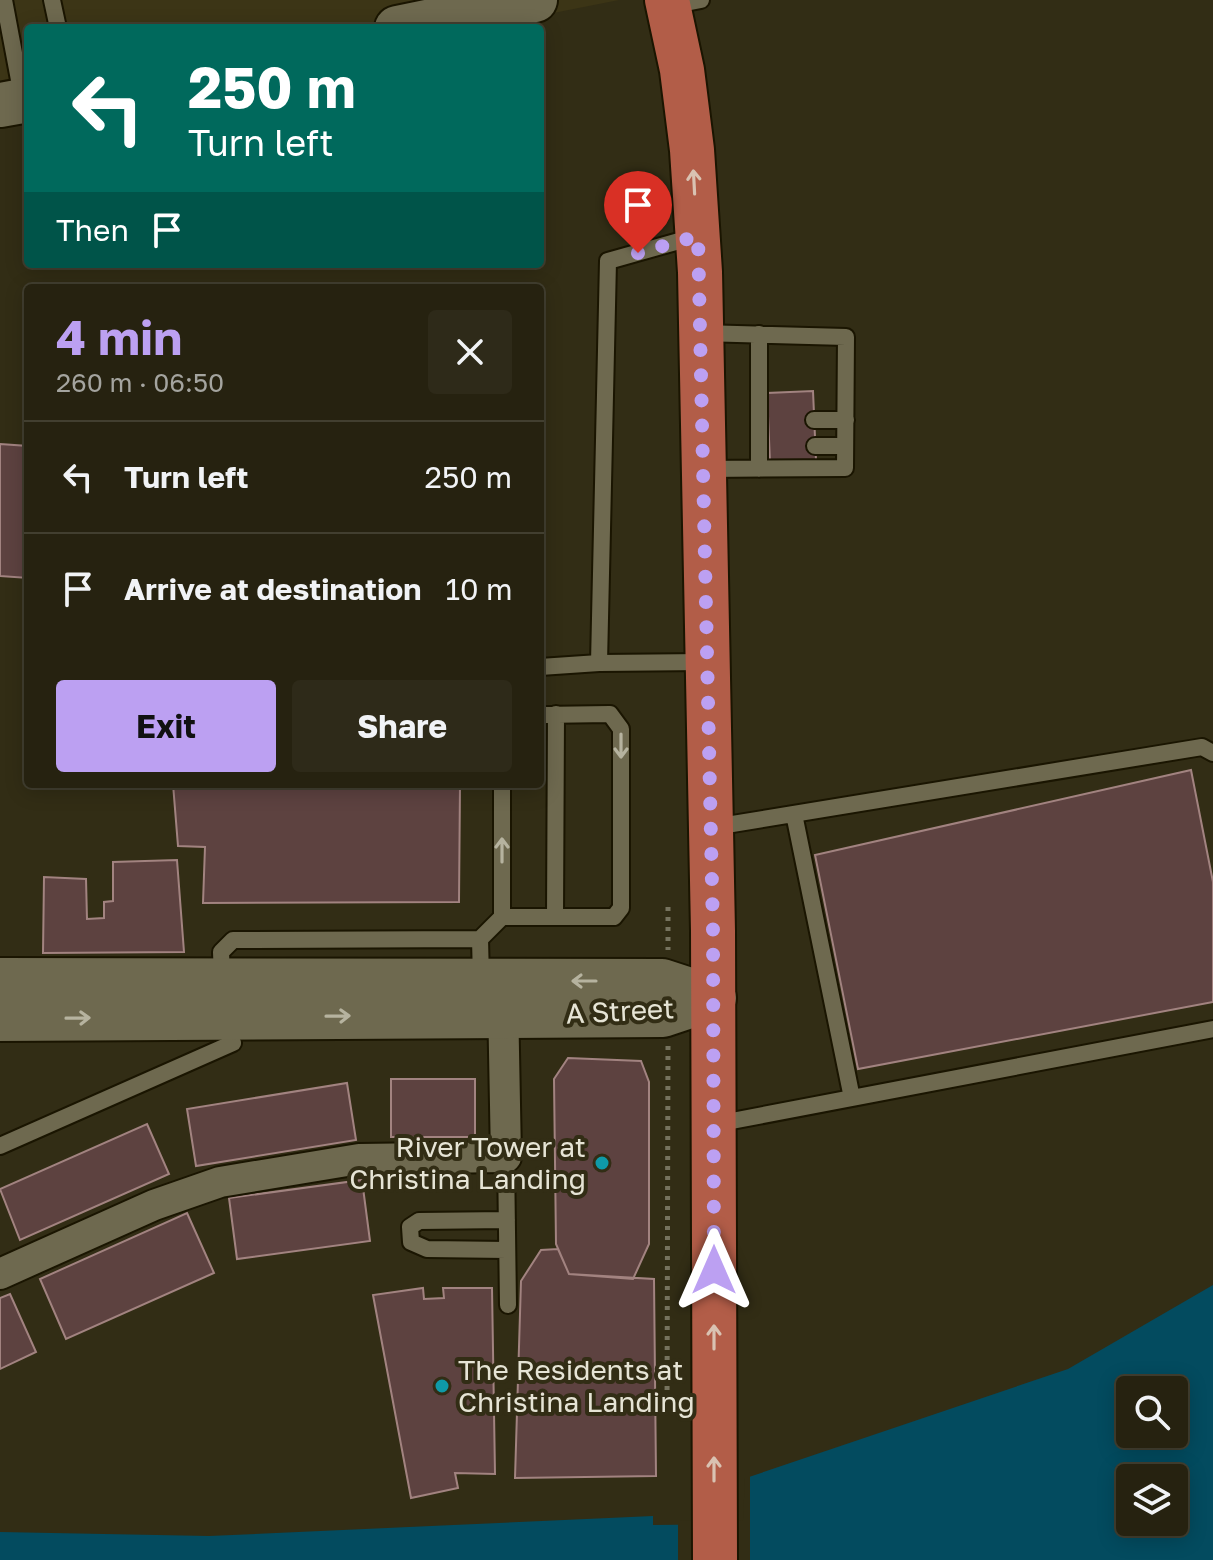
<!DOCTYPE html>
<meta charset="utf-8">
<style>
body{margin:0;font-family:"Golos Text",sans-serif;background:#2e2a19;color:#f1f3f6;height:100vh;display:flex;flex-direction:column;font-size:30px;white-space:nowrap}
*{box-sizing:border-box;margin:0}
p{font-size:26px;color:#a4a49f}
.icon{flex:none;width:44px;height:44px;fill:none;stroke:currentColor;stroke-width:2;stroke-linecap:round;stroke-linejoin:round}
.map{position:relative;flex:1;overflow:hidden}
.panel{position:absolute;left:24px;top:284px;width:520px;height:504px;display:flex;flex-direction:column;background:#262210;border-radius:8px;box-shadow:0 4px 20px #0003,0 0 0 2px #423f30}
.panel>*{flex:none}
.guide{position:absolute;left:24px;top:24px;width:520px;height:244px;border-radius:8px;box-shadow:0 4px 20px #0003,0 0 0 2px #423f30;background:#00695c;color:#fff;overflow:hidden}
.fabs{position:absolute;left:1116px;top:1376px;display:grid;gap:16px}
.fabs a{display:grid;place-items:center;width:72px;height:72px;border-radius:8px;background:#262210;box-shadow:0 4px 20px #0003,0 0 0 2px #423f30;font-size:40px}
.pin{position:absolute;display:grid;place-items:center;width:68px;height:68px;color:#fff;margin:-82px -34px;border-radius:50% 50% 50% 0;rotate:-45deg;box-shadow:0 0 8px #0007}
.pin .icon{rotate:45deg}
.me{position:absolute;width:88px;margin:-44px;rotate:0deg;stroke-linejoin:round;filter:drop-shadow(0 0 6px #0008)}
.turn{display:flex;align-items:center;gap:28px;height:168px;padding:0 32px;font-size:36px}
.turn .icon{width:104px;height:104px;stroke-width:2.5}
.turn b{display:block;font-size:56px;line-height:68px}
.then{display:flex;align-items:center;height:76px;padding:0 32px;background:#0003;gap:16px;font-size:30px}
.round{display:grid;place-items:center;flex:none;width:84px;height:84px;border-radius:8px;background:#2e2a19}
.head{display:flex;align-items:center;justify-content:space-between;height:136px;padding:0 32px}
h1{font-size:48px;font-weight:700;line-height:60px;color:#bca0f2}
.button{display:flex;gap:16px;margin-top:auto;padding:16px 32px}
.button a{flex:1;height:92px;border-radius:8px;background:#bca0f2;color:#111;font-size:32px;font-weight:700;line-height:92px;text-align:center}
.button a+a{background:#2e2a19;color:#f1f3f6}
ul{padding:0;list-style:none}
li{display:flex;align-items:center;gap:24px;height:112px;padding:0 32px;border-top:2px solid #423f30}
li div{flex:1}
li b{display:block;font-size:30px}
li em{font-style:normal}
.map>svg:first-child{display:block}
.built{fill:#3c3516}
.water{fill:#034b5f;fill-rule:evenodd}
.pier{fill:#322d15}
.building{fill:#5d4240;stroke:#a28380;stroke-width:2}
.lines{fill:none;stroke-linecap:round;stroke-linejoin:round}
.lane-casing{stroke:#1a1501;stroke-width:20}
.street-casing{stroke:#1a1501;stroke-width:34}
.secondary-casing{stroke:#1a1501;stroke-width:48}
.primary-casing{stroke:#1a1501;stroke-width:48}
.path{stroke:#76735e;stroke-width:5;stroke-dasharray:4 6;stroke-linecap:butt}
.lane{stroke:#6e694f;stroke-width:16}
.street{stroke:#6e694f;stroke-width:30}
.secondary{stroke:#6e694f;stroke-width:44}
.primary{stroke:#b25d48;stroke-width:44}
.oneway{stroke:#d9c2b2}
.oneway2{stroke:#b6b39f}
.route{stroke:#bca0f2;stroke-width:14;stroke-dasharray:0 25.2}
.culture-dot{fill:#0f9aa8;stroke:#322d15;stroke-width:3}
.labels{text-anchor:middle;stroke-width:8;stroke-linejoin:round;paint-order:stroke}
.street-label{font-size:28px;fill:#e6e4d5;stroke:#322d15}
.poi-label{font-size:28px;fill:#e6e4d5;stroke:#322d15;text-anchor:end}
</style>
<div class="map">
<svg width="1213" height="1560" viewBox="0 0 1213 1560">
<rect width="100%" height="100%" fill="#322d15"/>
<path class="built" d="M0,0H619L478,28H28V115L0,121Z"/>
<path class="water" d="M1213,1285V1560H0V1532L209,1536L653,1516V1525L747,1524L749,1477L1068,1369ZM1130,1390H1174V1434H1130ZM1130,1478H1174V1522H1130Z"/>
<path class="pier" d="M750,1472V1560H678V1521L743,1520L745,1477Z"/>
<path class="building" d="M813,391L816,460L770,462L767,393Z
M0,444L28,446V578L0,576Z
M1191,770L1213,882V1002L858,1069L815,855Z
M173,784H460L459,902L203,903L205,847L178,846Z
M177,860L184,952L43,953L44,877L86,879L87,919L104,918V902L113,901V862Z
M568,1058L641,1061L649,1082V1244L633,1279L569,1274L556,1244L554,1079Z
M391,1079H475V1137H391Z
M347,1083L356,1140L196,1166L187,1109Z
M147,1124L169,1174L20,1240L0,1189Z
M362,1180L370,1241L237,1259L229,1198Z
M187,1213L214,1273L66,1339L40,1279Z
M558,1249L569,1274L654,1279L656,1476L515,1478L521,1281L541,1250Z
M423,1288L424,1299L444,1298L443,1288H492L495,1474L455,1473L458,1488L411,1498L373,1295Z
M10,1294L36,1352L0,1369V1298Z"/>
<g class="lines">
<g class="lane-casing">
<path id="lane" d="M4,0L23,101
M52,0L58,28
M670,6L701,0
M697,236L608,261L599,663L705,662
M701,333L846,337L845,468L705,469
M814,420H846
M815,446H845
M759,469V334
M540,667L599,663
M794,814L852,1098
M714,827L1202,747L1213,753
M555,916L556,714
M502,917H614L621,908V729L610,714L540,715
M222,978L221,952L233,940L480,939
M481,979L480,939L502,917V784
M716,1124L1213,1029
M0,1146L233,1043
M506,1157L508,1305
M507,1220L419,1221L410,1227L411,1242L427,1249L507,1250"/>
</g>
<g class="street-casing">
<path id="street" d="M0,1274L154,1205L220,1182L359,1159L506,1157L503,999"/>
</g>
<g class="secondary-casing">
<path id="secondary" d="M397,28L535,0
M0,105L28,100
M0,980L662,981L714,998
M0,1019L663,1015L714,998"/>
</g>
<g class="primary-casing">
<path id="primary" d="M667,0L682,70L692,150L700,272L713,931L715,1560"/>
</g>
<path class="path" d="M668,907V950
M668,1046L667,1410L681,1415"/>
<use href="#lane" class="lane"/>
<use href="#street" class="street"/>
<use href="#secondary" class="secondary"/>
<use href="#primary" class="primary"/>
</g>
<defs><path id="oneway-shaft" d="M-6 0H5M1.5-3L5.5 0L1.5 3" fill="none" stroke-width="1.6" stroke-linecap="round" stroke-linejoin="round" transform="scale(2)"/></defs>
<g class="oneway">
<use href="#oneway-shaft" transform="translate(694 182) rotate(-93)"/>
<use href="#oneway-shaft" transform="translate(714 1337) rotate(-90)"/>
<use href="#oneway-shaft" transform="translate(714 1469) rotate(-90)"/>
</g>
<g class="oneway2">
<use href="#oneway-shaft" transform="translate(621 746) rotate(90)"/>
<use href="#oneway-shaft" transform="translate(502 850) rotate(-90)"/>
<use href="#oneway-shaft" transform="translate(584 981) rotate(-180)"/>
<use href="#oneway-shaft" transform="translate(338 1016) rotate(-1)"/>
<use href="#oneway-shaft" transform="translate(78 1018) rotate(-1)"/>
</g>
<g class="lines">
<path class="route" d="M638,253L698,236L713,931L714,1270"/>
</g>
<g class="culture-dot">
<circle cx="602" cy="1163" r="8"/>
<circle cx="442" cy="1386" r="8"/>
</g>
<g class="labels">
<g class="street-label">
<text transform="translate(620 1011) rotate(-3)" y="10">A Street</text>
</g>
<g class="poi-label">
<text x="586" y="1157">River Tower at<tspan x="586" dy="32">Christina Landing</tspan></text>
<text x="458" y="1380" text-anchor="start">The Residents at<tspan x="458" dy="32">Christina Landing</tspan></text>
</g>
</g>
</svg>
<div class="fabs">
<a><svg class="icon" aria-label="search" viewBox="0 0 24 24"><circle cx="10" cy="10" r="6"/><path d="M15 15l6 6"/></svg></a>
<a><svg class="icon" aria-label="layers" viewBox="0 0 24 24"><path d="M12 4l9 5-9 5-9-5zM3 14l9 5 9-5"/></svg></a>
</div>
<div class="pin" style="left:638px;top:253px;background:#d93025"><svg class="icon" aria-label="arrive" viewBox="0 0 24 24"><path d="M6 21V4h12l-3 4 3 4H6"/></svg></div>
<svg class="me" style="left:714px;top:1270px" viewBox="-20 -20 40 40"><path d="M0-17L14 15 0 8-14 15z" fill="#bca0f2" stroke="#fff" stroke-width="4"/></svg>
<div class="guide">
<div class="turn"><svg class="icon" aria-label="left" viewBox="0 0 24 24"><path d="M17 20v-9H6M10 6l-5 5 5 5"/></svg><div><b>250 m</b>Turn left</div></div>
<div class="then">Then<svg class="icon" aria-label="arrive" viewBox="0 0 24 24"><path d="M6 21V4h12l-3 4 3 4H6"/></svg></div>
</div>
<section class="panel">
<div class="head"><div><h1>4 min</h1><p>260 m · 06:50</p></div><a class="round"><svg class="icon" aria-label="close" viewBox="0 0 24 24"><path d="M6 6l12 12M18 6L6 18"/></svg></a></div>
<ul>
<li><svg class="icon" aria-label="left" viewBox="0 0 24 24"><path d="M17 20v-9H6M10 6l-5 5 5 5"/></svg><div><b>Turn left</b></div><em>250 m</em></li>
<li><svg class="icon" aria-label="arrive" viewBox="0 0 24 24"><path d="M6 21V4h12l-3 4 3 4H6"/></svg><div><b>Arrive at destination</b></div><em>10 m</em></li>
</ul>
<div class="button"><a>Exit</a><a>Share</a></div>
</section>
</div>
